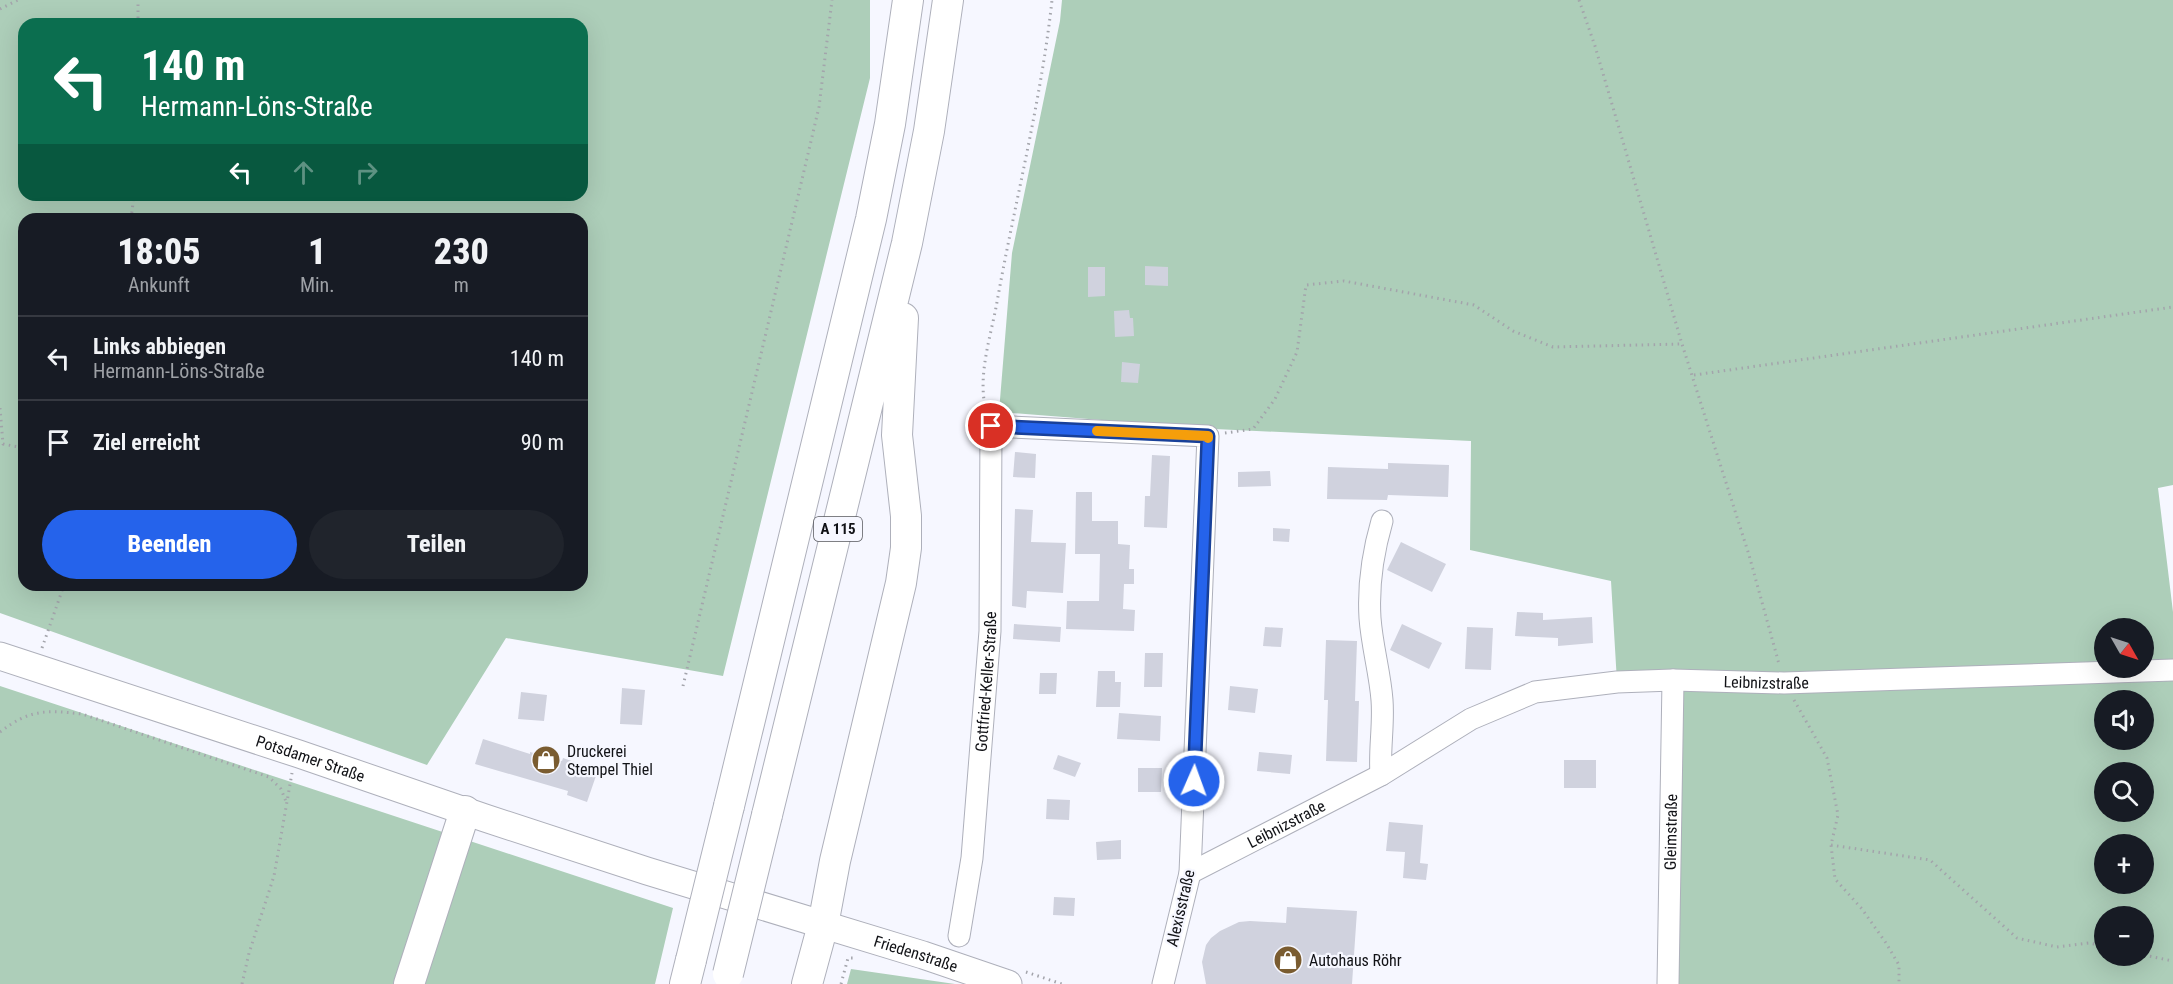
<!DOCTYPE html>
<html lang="de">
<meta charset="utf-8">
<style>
body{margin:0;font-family:"Roboto Condensed",sans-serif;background:#20242c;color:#f1f3f6;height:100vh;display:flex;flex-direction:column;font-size:22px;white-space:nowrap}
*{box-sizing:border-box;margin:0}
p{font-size:20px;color:#9ea1a6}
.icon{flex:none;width:33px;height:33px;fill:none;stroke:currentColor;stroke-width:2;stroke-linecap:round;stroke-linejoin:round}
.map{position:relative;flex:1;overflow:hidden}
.sheet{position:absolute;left:18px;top:213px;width:570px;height:378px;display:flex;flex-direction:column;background:#171b24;border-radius:18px;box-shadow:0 6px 24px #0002}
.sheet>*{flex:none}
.top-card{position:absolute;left:18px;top:18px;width:570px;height:183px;border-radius:18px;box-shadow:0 6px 24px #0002;background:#0b6e4f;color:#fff;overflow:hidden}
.needle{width:39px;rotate:129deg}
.buttons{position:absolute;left:2094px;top:618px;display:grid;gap:12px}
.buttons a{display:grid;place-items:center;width:60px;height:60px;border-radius:50%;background:#171b24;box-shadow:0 6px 24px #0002;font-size:30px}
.pin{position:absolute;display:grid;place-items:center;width:51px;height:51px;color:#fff;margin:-26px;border:3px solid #fff;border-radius:50%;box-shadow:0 2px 6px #0007}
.me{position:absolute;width:66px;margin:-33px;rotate:2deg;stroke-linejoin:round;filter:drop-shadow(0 0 4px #0008)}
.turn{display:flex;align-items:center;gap:21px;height:126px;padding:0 24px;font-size:27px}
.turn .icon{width:78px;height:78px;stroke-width:2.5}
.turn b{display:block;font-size:42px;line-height:51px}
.lanes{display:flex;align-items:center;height:57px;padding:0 24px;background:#0003;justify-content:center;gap:30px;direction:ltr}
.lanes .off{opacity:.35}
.eta{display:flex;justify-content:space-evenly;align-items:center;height:102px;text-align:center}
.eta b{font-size:36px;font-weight:800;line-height:42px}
.cta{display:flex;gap:12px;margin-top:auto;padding:12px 24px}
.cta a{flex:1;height:69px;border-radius:36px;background:#2563eb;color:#fff;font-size:24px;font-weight:800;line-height:69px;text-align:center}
.cta a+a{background:#20242c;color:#f1f3f6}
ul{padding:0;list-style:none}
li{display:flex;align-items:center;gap:18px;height:84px;padding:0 24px;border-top:2px solid #363941}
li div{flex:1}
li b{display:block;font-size:22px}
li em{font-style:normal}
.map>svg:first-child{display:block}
.green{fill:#adceb9;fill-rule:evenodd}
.building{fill:#d0d2de}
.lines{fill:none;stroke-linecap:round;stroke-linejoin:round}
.minor-casing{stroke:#aeb0bb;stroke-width:23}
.major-casing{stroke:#aeb0bb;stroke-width:29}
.highway-casing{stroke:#aeb0bb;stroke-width:32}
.path{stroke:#a3a4ab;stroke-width:3;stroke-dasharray:1.5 4.5;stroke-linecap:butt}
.minor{stroke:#fff;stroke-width:21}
.major{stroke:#fff;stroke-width:27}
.highway{stroke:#fff;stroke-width:30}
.highway-bridge-casing{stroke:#aeb0bb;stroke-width:32;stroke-linecap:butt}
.highway-bridge{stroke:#fff;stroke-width:30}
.route-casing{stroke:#184099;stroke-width:15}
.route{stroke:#2563eb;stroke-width:10}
.slow{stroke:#f59e0b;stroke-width:10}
.labels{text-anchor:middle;stroke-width:4.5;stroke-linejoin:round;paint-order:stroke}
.shield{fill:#f6f7ff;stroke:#56575c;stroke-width:1.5}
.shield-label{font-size:15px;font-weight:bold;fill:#111216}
.street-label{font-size:16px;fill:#111216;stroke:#f6f7ff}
.poi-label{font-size:16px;fill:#111216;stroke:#f6f7ff;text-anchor:start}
</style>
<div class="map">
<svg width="2173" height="984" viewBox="0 0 2173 984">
<rect width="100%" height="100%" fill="#f6f7ff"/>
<path class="green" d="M0,0H870V78L723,676L506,638L427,765L0,613ZM24,24H582V195H24ZM24,219H582V585H24Z
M1062,0H2173V485L2158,488L2173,612V984H1668L1673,681L1617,682L1611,581L1470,550L1471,441L1215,429L999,412L1012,253L1060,21ZM2104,628H2144V668H2104ZM2104,700H2144V740H2104ZM2104,772H2144V812H2104ZM2104,844H2144V884H2104ZM2104,916H2144V956H2104Z
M0,686L673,908L655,984H0Z
M851,969L955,984H847Z"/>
<path class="building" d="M1145,266L1168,267V286L1145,285Z
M1088,267H1105V296L1088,297Z
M1129,310L1130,318H1133L1134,336L1115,337L1114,311Z
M1122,362L1140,364L1138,383L1121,382Z
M1015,452L1036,454L1035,478L1013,477Z
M1152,455L1170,456L1167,528L1144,527L1145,496H1150Z
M1388,463L1449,465L1448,497L1388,495L1387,500L1327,499L1328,467L1388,469Z
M1270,471L1271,486L1238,487V472Z
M1076,492H1092V521H1118V544L1130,545L1129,569H1134V584H1124L1123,609L1135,610L1134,631L1066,629L1067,601H1099L1100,554H1075Z
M1015,509L1033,510L1031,542L1066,543L1063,593L1027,591L1026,608L1012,606Z
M1273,528L1290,529L1289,542L1273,541Z
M1401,542L1446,564L1432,592L1387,570Z
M1517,612L1543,613V620L1592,617L1593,643L1558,646V638L1515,636Z
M1014,624L1061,627L1060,642L1013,639Z
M1402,624L1442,643L1429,669L1390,650Z
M1265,627L1283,628L1281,647L1263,646Z
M1467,627L1493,628L1491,670L1465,669Z
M1326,640L1357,641L1355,701H1359L1357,762L1326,761L1328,700H1324Z
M1145,653H1163L1162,687H1144Z
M1098,671H1115V682H1121L1120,707H1096Z
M1040,673H1057L1056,694H1039Z
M1230,686L1258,689L1255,713L1228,710Z
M622,688L645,690L642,725L620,724Z
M521,692L547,695L544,721L518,719Z
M1119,713L1161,716L1160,741L1117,739Z
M483,739L530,754V752L562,761L563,758L598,770L587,802L567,795L568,791L475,764Z
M1259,752L1292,755L1290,774L1257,771Z
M1058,755L1081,763L1075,777L1053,769Z
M1564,760H1596V788H1564Z
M1138,768H1162L1161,792H1138Z
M1047,799L1070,800L1069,820L1046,819Z
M1389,822L1423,825L1420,863L1428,864L1426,880L1403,878L1405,852L1386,851Z
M1121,840V859L1097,860L1096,842Z
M1054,897L1075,898L1074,916L1053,915Z
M1287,907L1357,911L1352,984H1206L1202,962L1206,945L1211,938L1220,931L1239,922L1250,921L1286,923Z"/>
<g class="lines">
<g class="minor-casing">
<g id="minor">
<path d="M1381,775C1379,750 1384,725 1382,700C1380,673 1372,646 1370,618C1368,585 1373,552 1382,521"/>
<path id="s1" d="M1190,873L1381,775L1471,719L1535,692L1617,682L1673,680L1784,683L2173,670"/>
<path id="s2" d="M959,936L972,858L990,631L991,426L1208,436L1190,873L1163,984"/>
<path id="s3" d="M1668,984L1673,680"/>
</g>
</g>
<g class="major-casing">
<g id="major">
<path id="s4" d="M0,656L299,754L485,818L647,871L923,955L1008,984"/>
</g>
</g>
<g class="highway-casing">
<path id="highway" d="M729,806L871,219L890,124L908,0
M767,815L907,243L929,131L948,0
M409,984L465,811
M685,984L691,960
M807,984L823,925L835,861L901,583L906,548V516L897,435L903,318"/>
</g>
<path class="path" d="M1579,0L1595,46L1682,344L1749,555L1779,664
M0,9L18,0
M138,24V0
M131,219L134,195
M1694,375L2173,307
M0,408L3,444L24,448
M986,410C977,376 991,336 997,302C1015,201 1041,102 1052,0
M1225,433L1253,429L1275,399L1297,352L1306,285L1344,281L1474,305L1513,331L1553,347L1682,344
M42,648L64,585
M683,686L819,107L832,0
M1794,700L1827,758L1838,815L1831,845L1835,879L1862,909L1886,943L1899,965V984
M0,732C30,709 46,710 82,714L269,777L281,789L287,804
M1831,845L1930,860L2017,938L2057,947L2089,943L2104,946
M2144,955L2173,961
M1026,972L1062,984
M242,984L249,953L274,876L292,773
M841,984L848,958H855"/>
<use href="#minor" class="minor"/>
<use href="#major" class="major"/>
<use href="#highway" class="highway"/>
<g class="highway-bridge-casing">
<path id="highway-bridge" d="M691,960L729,806
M728,974L767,815"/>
</g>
<use href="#highway-bridge" class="highway-bridge"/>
</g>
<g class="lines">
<g class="route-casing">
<path id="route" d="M991,426L1208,436L1194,781"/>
</g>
<use href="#route" class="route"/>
<path class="slow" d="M1097,431L1208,436V438"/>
</g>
<defs>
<g id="shop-disc" transform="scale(1.5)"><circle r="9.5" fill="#7a5c30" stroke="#f6f7ff"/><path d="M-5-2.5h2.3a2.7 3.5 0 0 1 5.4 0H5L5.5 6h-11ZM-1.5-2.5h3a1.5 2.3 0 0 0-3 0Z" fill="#fff"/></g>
</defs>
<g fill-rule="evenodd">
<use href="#shop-disc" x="546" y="760"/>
<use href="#shop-disc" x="1288" y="960"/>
</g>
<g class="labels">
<rect class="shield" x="814" y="517" width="48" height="24" rx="4.5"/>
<g class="shield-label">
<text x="838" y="534">A 115</text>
</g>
<g class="street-label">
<text dy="6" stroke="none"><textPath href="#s2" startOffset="256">Gottfried-Keller-Straße</textPath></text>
<text dy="6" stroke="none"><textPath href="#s1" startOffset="622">Leibnizstraße</textPath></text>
<text dy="6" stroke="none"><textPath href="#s4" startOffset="327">Potsdamer Straße</textPath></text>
<text dy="6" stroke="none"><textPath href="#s1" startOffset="108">Leibnizstraße</textPath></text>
<text dy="6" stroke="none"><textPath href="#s3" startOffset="152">Gleimstraße</textPath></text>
<text transform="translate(1180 908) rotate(-77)" y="6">Alexisstraße</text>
<text dy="6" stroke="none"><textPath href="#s4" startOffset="963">Friedenstraße</textPath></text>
</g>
<g class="poi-label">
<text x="567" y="757">Druckerei<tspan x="567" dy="18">Stempel Thiel</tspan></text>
<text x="1309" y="966">Autohaus Röhr</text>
</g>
</g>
</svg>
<div class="buttons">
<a><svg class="needle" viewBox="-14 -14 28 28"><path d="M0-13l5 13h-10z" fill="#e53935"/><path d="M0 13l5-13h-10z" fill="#9ea1a6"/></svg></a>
<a><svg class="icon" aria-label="sound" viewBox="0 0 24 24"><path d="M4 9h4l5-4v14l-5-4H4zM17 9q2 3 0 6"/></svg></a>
<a><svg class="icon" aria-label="search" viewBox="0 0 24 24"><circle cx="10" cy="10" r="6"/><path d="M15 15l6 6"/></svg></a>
<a>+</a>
<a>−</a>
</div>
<div class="pin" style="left:991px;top:426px;background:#d93025"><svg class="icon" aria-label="arrive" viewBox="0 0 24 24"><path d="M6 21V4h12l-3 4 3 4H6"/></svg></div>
<svg class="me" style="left:1194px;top:781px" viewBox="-20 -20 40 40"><circle r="17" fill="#2563eb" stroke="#fff" stroke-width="3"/><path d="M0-11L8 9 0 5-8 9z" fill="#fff"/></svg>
<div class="top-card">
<div class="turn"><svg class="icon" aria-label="left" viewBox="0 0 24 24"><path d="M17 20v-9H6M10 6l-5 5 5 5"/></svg><div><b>140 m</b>Hermann-Löns-Straße</div></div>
<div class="lanes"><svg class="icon" aria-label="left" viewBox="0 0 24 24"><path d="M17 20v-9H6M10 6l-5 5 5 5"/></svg><svg class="icon off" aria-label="ahead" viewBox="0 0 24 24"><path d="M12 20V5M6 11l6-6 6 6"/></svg><svg class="icon off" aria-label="right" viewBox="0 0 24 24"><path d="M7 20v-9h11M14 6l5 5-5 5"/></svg></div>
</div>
<section class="sheet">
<div class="eta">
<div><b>18:05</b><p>Ankunft</p></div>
<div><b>1</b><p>Min.</p></div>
<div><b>230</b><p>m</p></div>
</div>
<ul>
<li><svg class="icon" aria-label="left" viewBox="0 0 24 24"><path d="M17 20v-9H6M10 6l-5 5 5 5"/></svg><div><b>Links abbiegen</b><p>Hermann-Löns-Straße</p></div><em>140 m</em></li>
<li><svg class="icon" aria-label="arrive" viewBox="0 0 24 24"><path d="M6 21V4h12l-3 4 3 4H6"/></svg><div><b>Ziel erreicht</b></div><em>90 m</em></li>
</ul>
<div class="cta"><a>Beenden</a><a>Teilen</a></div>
</section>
</div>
